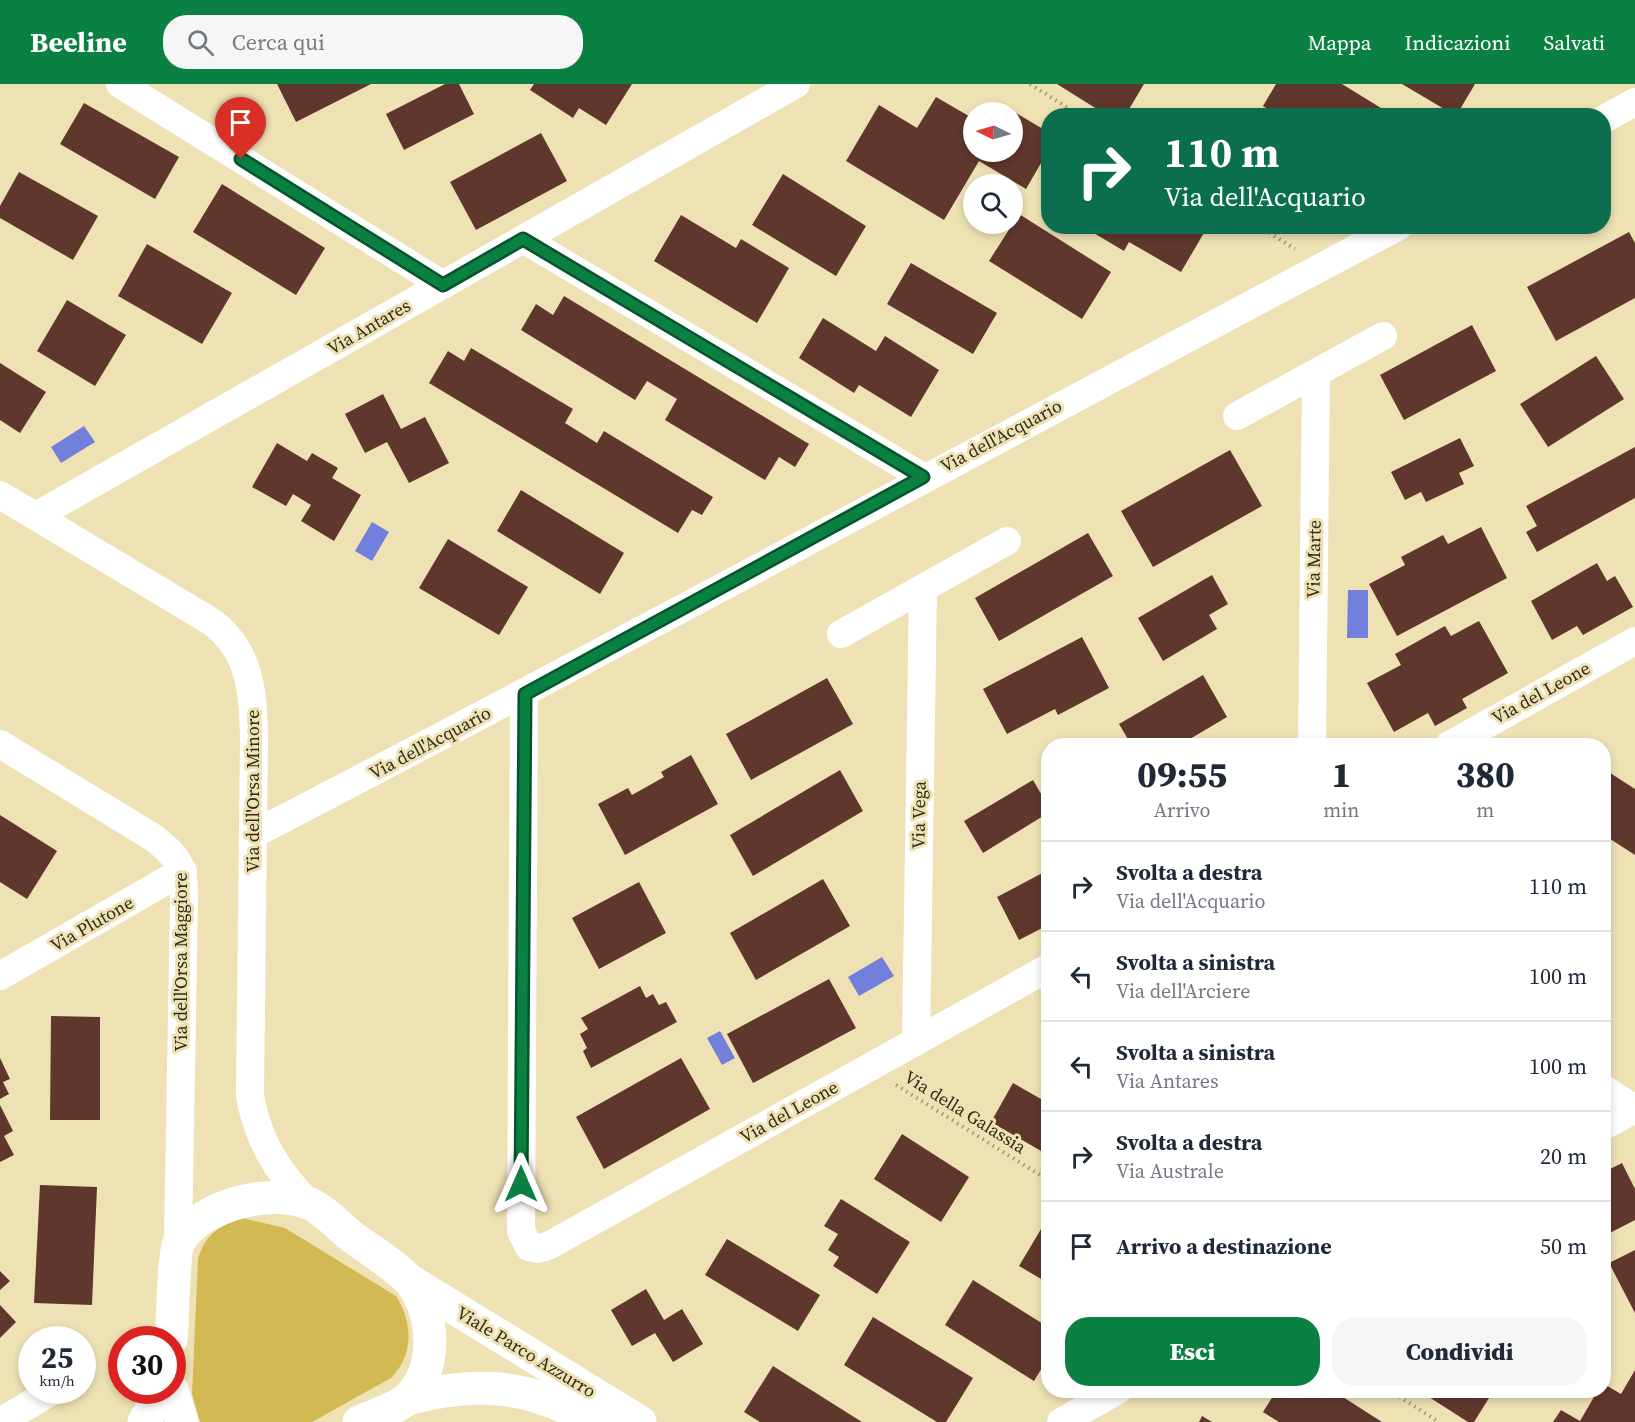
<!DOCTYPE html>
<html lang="it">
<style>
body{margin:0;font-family:"Source Serif 4",serif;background:#f6f6f7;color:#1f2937;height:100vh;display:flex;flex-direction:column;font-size:22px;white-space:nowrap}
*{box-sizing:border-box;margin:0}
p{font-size:20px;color:#747a83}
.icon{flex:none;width:33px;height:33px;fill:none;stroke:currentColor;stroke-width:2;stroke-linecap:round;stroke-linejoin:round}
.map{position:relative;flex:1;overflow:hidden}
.panel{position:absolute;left:1041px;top:654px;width:570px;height:660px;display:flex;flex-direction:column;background:#fff;border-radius:24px;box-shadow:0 3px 9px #0003}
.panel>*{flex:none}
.banner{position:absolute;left:1041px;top:24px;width:570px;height:126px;border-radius:24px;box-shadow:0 3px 9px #0003;background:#0b6e4f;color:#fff;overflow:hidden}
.needle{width:39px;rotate:275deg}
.fabs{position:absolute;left:963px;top:18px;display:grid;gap:12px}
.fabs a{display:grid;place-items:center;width:60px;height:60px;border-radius:50%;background:#fff;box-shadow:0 3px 9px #0003;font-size:30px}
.speed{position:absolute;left:18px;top:1242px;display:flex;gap:12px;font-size:30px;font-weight:700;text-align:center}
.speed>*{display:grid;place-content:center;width:78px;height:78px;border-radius:50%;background:#fff;box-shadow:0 3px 9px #0003;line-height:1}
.speed small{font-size:15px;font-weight:400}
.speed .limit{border:9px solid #d22;background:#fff;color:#111}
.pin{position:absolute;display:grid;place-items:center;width:51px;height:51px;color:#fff;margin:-62px -26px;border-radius:50% 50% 50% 0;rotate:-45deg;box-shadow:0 0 6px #0007}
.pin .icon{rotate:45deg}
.me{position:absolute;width:66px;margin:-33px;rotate:0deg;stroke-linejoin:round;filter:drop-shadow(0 0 4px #0008)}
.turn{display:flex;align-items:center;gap:21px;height:126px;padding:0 24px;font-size:27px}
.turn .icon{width:78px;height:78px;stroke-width:2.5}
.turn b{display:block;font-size:42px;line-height:51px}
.eta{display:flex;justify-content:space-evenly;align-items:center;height:102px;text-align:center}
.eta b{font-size:36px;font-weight:800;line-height:42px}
.primary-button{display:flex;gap:12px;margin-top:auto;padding:12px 24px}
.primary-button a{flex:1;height:69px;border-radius:24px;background:#0b8043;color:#fff;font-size:24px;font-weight:800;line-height:69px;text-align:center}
.primary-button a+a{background:#f6f6f7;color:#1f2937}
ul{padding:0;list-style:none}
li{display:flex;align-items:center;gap:18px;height:90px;padding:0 24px;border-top:2px solid #e0e1e3}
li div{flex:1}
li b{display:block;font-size:22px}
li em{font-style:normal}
header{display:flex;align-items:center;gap:36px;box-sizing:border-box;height:84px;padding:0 30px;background:#0b8043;color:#fff}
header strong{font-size:28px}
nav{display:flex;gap:33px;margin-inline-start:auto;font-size:21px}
.search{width:420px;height:54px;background:#f6f6f7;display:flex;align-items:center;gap:15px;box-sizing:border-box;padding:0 21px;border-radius:24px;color:#747a83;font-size:22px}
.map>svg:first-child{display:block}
.green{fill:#d3b954}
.water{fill:#7280db}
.building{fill:#60372d}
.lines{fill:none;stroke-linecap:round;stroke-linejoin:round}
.path{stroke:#a19876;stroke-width:4;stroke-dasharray:1.5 4.5;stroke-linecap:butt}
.minor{stroke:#fff;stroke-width:28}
.tertiary{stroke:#fff;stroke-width:33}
.route-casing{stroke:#07532c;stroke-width:15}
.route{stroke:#0b8043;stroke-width:10}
.labels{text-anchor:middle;stroke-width:6;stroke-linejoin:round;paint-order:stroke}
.street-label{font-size:18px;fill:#2f2b19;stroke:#eee2b4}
</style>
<header>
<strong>Beeline</strong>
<div class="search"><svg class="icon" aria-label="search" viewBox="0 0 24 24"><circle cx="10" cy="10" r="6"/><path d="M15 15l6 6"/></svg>Cerca qui</div>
<nav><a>Mappa</a><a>Indicazioni</a><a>Salvati</a></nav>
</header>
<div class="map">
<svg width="1635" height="1338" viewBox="0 0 1635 1338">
<rect width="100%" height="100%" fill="#eee2b4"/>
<path class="green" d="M242,1134L285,1144L396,1212C413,1239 414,1271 391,1294L312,1338H200L192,1310L198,1175C205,1150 219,1142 242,1134Z"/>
<path class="water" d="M84,342L95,358L61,379L51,363Z
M372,438L389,448L372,477L355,467Z
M1348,506H1368V554H1347Z
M882,873L894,892L859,912L848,893Z
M720,947L735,974L722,981L707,954Z"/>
<path class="building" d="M277,0H371L296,38Z
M445,0H459L474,30L404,66L386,30Z
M534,0H632L606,41L579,24L573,34L530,6Z
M1057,0H1144L1125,32H1108Z
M1276,0H1342L1394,32H1278L1263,22Z
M1402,0H1475L1456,32Z
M936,13L974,35V68H1012V28H996L1001,20L1048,48V67L1026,105L979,77L944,136L846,77L879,21L917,44Z
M84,19L179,73L155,115L60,60Z
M541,49L567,97L476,146L450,98Z
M19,88L98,132L73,176L0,134V122Z
M783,90L866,142L836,192L752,141Z
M222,100L325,164L296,211L193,148Z
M1019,130L1111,188L1082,235L989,177Z
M681,131L736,164L741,155L789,184L757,239L654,177Z
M1082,142H1208L1181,188L1129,158L1124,167Z
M1629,148L1635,159V214L1556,257L1527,203Z
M147,160L232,209L202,260L118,212Z
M911,179L997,229L973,270L887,220Z
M564,212L809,360L795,383L779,373L765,396L665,336L677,315L647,297L635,316L521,246L536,220L553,231Z
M67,216L126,251L95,302L37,267Z
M823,234L876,267L885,252L939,286L911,333L859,301L854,309L799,274Z
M1472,241L1496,287L1404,336L1380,291Z
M471,264L573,325L565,339L597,359L604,347L713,413L702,431L692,426L678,449L429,299L448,267L464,277Z
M1596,272L1624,315L1548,363L1520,320Z
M0,279L46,308L20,349L0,336Z
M383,310L401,345L425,333L449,379L409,399L387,358L365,369L345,330Z
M1460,354L1474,382L1459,389L1464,400L1426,418L1421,408L1405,416L1391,388Z
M277,359L307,377L312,369L338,384L332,394L361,411L334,457L301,437L311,421L293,410L286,422L252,403Z
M1635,363V414L1537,468L1526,448L1537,442L1526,422Z
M1230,366L1262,422L1153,483L1121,427Z
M521,406L624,469L600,510L497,447Z
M1481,443L1507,494L1397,552L1369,500L1405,481L1401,473L1443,451L1448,460Z
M1088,449L1113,492L999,557L975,514Z
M448,455L528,503L499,551L419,504Z
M1597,479L1607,497L1615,492L1633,523L1583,551L1577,542L1552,556L1531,517Z
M1212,491L1228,520L1209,531L1217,545L1163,577L1138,534Z
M1479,537L1508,589L1462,615L1467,624L1435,642L1428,629L1394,648L1367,599L1401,581L1395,570L1445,542L1451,552Z
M1082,553L1109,604L1058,631L1055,625L1007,650L983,605Z
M1203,591L1227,633L1178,662H1132L1119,640Z
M827,594L853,640L751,696L726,650Z
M691,671L718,720L625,771L598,720L628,704L632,711L664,693L661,688Z
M1604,685L1635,705V771L1604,751Z
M840,686L863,727L753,792L730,751Z
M1033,696L1048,722V729L983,769L964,737Z
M0,731L57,767L27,815L0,798Z
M1048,786V841L1019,856L997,813Z
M823,795L850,842L756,896L730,849Z
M639,798L666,849L599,885L572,834Z
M829,895L856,944L753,999L727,950Z
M640,902L646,914L653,910L659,921L666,918L677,938L591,984L583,967L587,964L580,950L588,945L581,934Z
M51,932L100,933V1036H50Z
M0,974L10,995L3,998L9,1010L0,1015Z
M681,974L710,1025L604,1085L576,1033Z
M1013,999L1048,1019V1071L991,1038Z
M0,1021L13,1047L4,1052L14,1071L0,1078Z
M902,1050L969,1093L941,1138L874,1095Z
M1622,1079L1635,1105V1136L1604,1152V1088Z
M40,1101L97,1103L92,1221L34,1219Z
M841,1115L910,1158L877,1210L833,1182L839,1173L828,1166L838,1150L824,1142Z
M1047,1135L1048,1136V1199L1019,1182Z
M727,1155L820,1211L798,1247L705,1191Z
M1635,1166V1229L1609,1179Z
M0,1187L10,1197L0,1206Z
M973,1196L1048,1243V1274L1034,1297L945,1241Z
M646,1205L664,1236L682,1225L703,1260L673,1278L655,1249L632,1262L611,1226Z
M0,1221L16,1238L0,1254Z
M873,1233L973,1294L946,1338H937L844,1281Z
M773,1282L862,1338H760L744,1328Z
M1635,1286V1338H1553L1561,1326L1580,1337L1598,1306H1604V1300L1621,1310Z
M1277,1306H1332L1382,1338H1279L1263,1328Z
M1418,1306H1494L1474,1338H1468Z
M1202,1332L1212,1338H1199Z"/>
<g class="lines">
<path class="path" d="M1030,0L1081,32
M1259,142L1295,165
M896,1001L1048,1096
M1389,1306L1439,1338"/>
<path class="minor" d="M120,0L443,201
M1604,35L1635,18
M523,155L923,393
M1237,332L1383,252
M0,411L212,538C251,568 253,608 254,653L250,1012C258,1057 277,1087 308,1119
M36,432L796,0
M841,550L1007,457
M524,610L521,1147L529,1163L537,1165L548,1162L1048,884
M0,660L154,754C181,776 184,782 184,816L178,1158
M1312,662L1316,289
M1448,662L1635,557
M254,750C638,551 1017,344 1399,142
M0,892L183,787
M916,958L923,504
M1604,1005L1635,1025
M1604,1042L1635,1025
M0,1338L54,1306
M1061,1338L1118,1306"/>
<path class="tertiary" d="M412,1198L640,1338
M171,1256C173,1239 173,1166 180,1156C202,1121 270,1104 308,1119C323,1125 339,1142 351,1152C367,1164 402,1186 412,1200C435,1231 438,1286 408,1314C396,1325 374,1331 359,1338
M172,1306L182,1338
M407,1315C477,1296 531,1301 594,1338
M144,1338L162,1306"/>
</g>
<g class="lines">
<g class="route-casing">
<path id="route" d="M241,75L443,201L523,155L923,393L525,610L521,1100"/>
</g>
<use href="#route" class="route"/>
</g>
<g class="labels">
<g class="street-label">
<text transform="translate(369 243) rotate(-30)" y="6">Via Antares</text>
<text transform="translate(1001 352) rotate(-28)" y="6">Via dell'Acquario</text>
<text transform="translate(1314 475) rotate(-89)" y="6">Via Marte</text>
<text transform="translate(1541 609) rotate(-29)" y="6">Via del Leone</text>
<text transform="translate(430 659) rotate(-28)" y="6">Via dell'Acquario</text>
<text transform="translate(253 707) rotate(-90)" y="6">Via dell'Orsa Minore</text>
<text transform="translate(919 731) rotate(-89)" y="6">Via Vega</text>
<text transform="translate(92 840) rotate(-30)" y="6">Via Plutone</text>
<text transform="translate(181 878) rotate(-90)" y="6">Via dell'Orsa Maggiore</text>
<text transform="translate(789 1028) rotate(-29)" y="6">Via del Leone</text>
<text transform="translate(965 1028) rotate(32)" y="6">Via della Galassia</text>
<text transform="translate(526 1268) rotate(31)" y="6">Viale Parco Azzurro</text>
</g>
</g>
</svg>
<div class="fabs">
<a><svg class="needle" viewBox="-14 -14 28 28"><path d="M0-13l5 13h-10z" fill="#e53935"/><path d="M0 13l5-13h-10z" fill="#747a83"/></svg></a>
<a><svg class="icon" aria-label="search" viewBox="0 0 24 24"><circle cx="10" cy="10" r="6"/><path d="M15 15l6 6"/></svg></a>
</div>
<div class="speed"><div>25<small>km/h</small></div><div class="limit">30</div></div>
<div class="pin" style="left:241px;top:75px;background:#d93025"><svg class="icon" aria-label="arrive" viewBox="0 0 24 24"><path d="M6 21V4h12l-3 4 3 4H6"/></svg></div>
<svg class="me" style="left:521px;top:1100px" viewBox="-20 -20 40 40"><path d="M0-17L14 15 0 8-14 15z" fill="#0b8043" stroke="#fff" stroke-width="4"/></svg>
<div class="banner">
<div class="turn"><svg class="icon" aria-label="right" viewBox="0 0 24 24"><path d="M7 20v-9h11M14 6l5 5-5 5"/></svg><div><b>110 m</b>Via dell'Acquario</div></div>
</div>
<section class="panel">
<div class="eta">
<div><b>09:55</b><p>Arrivo</p></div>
<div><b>1</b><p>min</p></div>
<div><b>380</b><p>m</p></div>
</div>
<ul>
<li><svg class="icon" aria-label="right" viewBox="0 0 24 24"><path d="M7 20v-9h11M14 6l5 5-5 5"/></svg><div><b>Svolta a destra</b><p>Via dell'Acquario</p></div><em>110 m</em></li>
<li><svg class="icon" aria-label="left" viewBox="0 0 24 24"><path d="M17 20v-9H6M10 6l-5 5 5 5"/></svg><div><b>Svolta a sinistra</b><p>Via dell'Arciere</p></div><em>100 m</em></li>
<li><svg class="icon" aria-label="left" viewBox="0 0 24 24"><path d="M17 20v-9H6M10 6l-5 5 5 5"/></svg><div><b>Svolta a sinistra</b><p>Via Antares</p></div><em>100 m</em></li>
<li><svg class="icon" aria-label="right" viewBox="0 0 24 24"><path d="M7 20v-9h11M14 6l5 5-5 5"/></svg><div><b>Svolta a destra</b><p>Via Australe</p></div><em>20 m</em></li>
<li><svg class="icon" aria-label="arrive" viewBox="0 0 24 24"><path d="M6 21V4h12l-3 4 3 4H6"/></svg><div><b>Arrivo a destinazione</b></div><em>50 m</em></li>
</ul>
<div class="primary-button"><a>Esci</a><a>Condividi</a></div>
</section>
</div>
